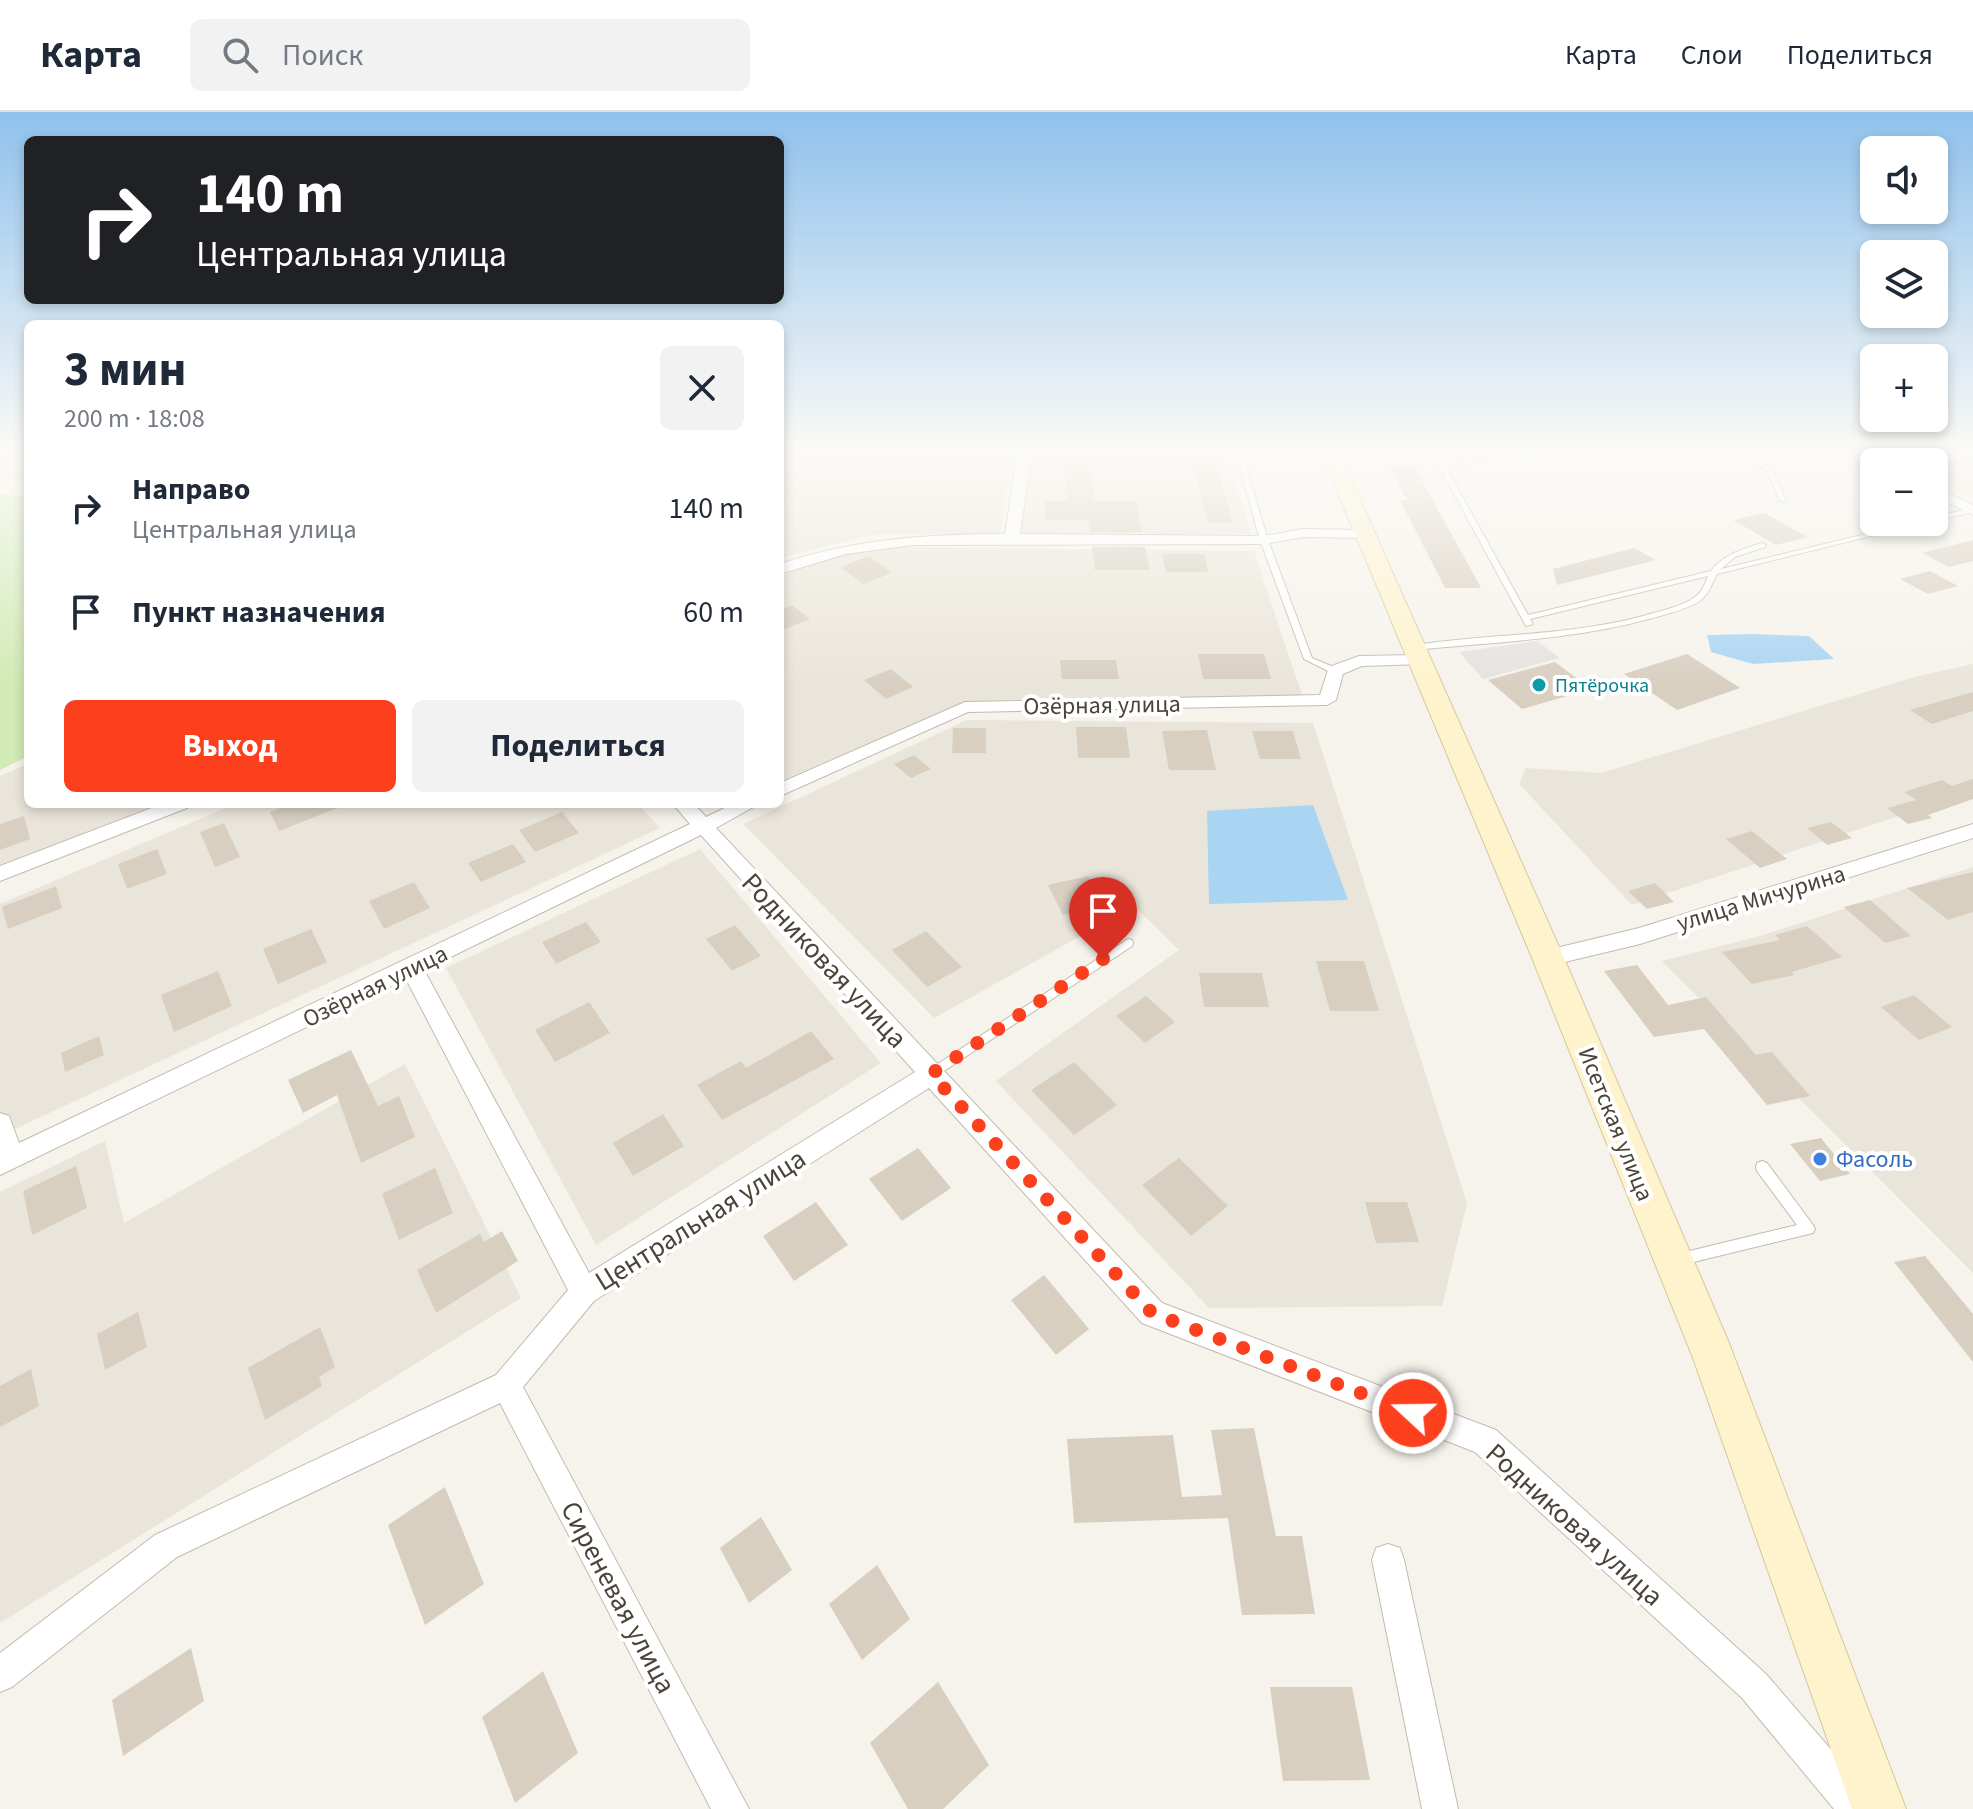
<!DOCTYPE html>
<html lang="ru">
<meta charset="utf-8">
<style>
body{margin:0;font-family:"Source Sans 3",sans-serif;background:#f2f2f3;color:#1f2937;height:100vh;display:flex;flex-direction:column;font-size:30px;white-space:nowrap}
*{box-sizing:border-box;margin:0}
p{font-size:26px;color:#747a83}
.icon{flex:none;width:44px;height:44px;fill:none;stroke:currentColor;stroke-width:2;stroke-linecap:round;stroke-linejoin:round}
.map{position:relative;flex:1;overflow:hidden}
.drawer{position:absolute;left:24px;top:208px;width:760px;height:488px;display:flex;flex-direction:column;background:#fff;border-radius:12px;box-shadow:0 4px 12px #0003}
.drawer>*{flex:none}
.hud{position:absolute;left:24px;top:24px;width:760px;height:168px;border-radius:12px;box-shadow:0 4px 12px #0003;background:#202124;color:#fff;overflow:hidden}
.buttons{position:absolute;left:1860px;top:24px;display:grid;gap:16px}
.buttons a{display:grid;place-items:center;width:88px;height:88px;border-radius:12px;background:#fff;box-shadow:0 4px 12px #0003;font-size:40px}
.pin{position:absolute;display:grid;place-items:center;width:68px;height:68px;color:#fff;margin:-82px -34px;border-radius:50% 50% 50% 0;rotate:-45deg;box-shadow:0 0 8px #0007}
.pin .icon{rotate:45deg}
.me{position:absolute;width:88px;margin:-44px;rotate:291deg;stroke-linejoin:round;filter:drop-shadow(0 0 6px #0008)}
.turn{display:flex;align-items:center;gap:28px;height:168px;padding:0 40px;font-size:36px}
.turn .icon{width:104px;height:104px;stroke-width:2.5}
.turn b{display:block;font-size:56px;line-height:68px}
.round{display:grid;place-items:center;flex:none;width:84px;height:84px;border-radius:12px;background:#f2f2f3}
.summary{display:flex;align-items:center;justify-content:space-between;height:136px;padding:0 40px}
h1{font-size:48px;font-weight:700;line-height:60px}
.primary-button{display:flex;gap:16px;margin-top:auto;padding:16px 40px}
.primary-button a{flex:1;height:92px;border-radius:12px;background:#fc3f1d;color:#fff;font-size:32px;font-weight:700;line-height:92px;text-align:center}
.primary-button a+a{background:#f2f2f3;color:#1f2937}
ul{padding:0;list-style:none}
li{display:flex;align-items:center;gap:24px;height:104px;padding:0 40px}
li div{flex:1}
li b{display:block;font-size:30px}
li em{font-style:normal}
header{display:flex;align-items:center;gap:48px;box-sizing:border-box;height:112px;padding:0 40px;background:#fff;border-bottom:2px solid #e0e1e3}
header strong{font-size:38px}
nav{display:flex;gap:44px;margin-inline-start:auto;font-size:28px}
.search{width:560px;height:72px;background:#f2f2f3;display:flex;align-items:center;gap:20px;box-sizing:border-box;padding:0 28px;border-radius:12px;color:#747a83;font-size:30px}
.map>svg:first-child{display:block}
.residential{fill:#eae5da}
.green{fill:#d2eab5}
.parking{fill:#e5e3e0}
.water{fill:#a9d4f2}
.building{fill:#d8cfc1}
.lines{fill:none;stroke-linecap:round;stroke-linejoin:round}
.service-casing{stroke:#c2bbae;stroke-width:2}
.minor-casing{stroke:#c2bbae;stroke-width:2}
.secondary-casing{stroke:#d6c79b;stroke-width:2}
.service{fill:#fff;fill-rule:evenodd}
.minor{fill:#fff;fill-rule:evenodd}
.secondary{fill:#fff3cd;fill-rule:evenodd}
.route{stroke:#fc3f1d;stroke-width:14;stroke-dasharray:0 25.2}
.culture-dot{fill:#0f9aa8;stroke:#fff;stroke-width:3}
.shop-dot{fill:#3f7fe0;stroke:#fff;stroke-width:3}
.labels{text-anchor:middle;stroke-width:8;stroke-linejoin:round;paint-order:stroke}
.far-culture-label{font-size:20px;fill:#0d838f;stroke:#fff;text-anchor:start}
.street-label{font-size:24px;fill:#4b4439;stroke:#fff}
.shop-label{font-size:24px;fill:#366cbe;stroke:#fff;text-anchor:start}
.near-street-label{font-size:28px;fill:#4b4439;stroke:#fff}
</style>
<header>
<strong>Карта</strong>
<div class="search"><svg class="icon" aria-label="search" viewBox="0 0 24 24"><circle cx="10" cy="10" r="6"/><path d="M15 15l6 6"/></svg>Поиск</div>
<nav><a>Карта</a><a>Слои</a><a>Поделиться</a></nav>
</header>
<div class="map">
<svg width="1973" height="1697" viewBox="0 0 1973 1697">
<rect width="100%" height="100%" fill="#f6f3ec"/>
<path class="residential" d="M0,338H28V369L0,363Z
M780,338H1225L1251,422L1021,421L1031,341L1011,338L1001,422L872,423L780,446Z
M1874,338H1973V384L1968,385L1934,368V350H1899Z
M881,435L1254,439L1302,583L965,591L780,669V465L845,439Z
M1973,552V686L1911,700L1632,793L1519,672L1526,656L1601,661L1918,564Z
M967,608L1313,611L1467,1091L1442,1194L1209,1196L996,969L1179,838L1134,794L934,906L743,712Z
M28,652V692H158L0,754V664Z
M235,692H638L660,716L0,1024V792Z
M700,737L881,951L596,1133L446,856Z
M1973,755V1161L1662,849L1760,824Z
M405,952L521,1186L0,1511V1080L105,1029L124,1111Z"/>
<path class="green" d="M0,382L28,385V644L0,658Z"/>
<path class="parking" d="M1537,529L1560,546L1483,567L1459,540Z"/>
<path class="water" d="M1753,522L1809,524L1834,547L1753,552L1711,540L1707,523Z
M1313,693L1348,788L1209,792L1207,699Z"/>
<path class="building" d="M1190,343H1214L1233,411H1208Z
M1064,346H1089L1095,389H1136L1142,420H1090L1088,408H1046L1044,389H1068Z
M1389,354H1414L1481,476H1445L1400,388H1407Z
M1764,401L1808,425L1776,433L1733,408Z
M1973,428V449L1949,455L1922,441Z
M1092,435H1145L1150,458H1095Z
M1634,436L1656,448L1557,473L1553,457Z
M1162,442H1204L1208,460H1166Z
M869,444L892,461L863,472L841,455Z
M1930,459L1958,474L1928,482L1900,467Z
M792,493L810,507L780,519V498Z
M1198,542H1264L1271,567H1203Z
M1687,542L1740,576L1677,598L1624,562Z
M1060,548H1116L1119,567H1062Z
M1555,550L1591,577L1522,597L1488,568Z
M891,557L913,575L886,587L864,568Z
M1973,580V599L1932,612L1910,598Z
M1076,615H1126L1130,646H1078Z
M953,616H986V641H952Z
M1207,618L1216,658H1169L1162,619Z
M1252,619H1293L1301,647H1260Z
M914,643L931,657L911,666L894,652Z
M1973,667V687L1928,703L1932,706L1908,712L1887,696L1916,688L1904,680L1942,668L1952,674Z
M290,692H344L345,693L279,719L270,700Z
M562,700L579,721L535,740L519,718Z
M24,704L30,727L0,738V712Z
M1831,710L1852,726L1827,733L1807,716Z
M224,711L240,745L215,755L200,720Z
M1752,719L1787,747L1760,756L1726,727Z
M513,732L526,750L481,770L468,751Z
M157,737L167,762L127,777L118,752Z
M1973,760V800L1948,808L1907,776Z
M1088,764L1104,793L1063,803L1048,773Z
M414,770L430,796L384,817L369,789Z
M1655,771L1674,790L1647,797L1628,779Z
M56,774L62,796L8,817L2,795Z
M1870,788L1911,824L1885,831L1844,795Z
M586,810L601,830L556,852L542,830Z
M735,813L761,844L732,859L706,827Z
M1807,814L1842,845L1792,860L1794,863L1752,872L1722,840L1780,828L1775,823Z
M311,817L327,850L278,872L263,837Z
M926,819L962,855L927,875L892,838Z
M1316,849H1364L1379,899H1330Z
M1637,853L1668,893L1706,885L1756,943L1772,940L1810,984L1767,993L1704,917L1654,925L1604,859Z
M218,859L232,894L174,920L161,883Z
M1199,861H1262L1269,895H1204Z
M1914,883L1952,915L1919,928L1881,895Z
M1146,884L1175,910L1145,931L1116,904Z
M589,890L610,921L555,950L535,918Z
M811,919L834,947L722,1008L697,973L741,949L746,956Z
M99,924L104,943L65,960L61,941Z
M351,938L378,994L399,984L415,1025L361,1051L337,983L303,1001L288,968Z
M1074,950L1117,993L1074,1023L1031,978Z
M663,1002L684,1034L633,1064L613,1031Z
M1821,1026L1850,1062L1820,1069L1790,1032Z
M918,1036L951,1076L902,1109L869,1067Z
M1179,1046L1228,1094L1191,1124L1142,1073Z
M76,1054L87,1096L32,1123L23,1079Z
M435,1056L453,1101L399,1128L382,1082Z
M816,1090L848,1133L794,1169L763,1124Z
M1365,1090H1407L1419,1130L1376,1131Z
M502,1119L518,1149L436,1201L417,1158L480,1122L484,1130Z
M1925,1144L1973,1202V1250L1894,1150Z
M1044,1163L1089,1217L1056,1243L1011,1188Z
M138,1200L147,1235L105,1258L97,1222Z
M320,1215L335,1255L319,1265L322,1274L265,1308L248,1256Z
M31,1257L39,1294L0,1315V1274Z
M1254,1316L1276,1424H1302L1315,1502L1242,1503L1228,1406L1074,1411L1067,1327L1173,1323L1182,1385L1222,1383L1211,1318Z
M445,1375L484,1472L425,1513L388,1413Z
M761,1405L792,1458L749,1491L720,1436Z
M877,1453L910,1507L862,1548L829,1492Z
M191,1536L204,1589L123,1644L112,1588Z
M543,1559L578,1641L515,1691L482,1605Z
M938,1570L989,1653L943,1697H908L870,1631Z
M1270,1575H1352L1370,1668L1283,1669Z"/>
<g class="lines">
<g class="service-casing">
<path id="service" d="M1235,338H1241L1268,428L1312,546L1338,557V561H1332L1304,547L1260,428Z
M1430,338H1436L1445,354L1523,338H1534L1447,357L1528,503L1711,459C1724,442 1743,437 1762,431L1766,433L1765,435L1735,445L1721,457L1915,410H1928L1717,462C1712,471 1709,482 1701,488C1689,497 1664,503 1649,507C1572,528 1492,530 1413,538H1410V534C1487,521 1565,525 1643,504C1659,499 1681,495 1695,485C1702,480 1705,472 1708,464L1530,507L1533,512L1526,514Z
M1739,338H1746L1773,358L1786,389L1785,390L1780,389L1768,360Z
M1972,396L1973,400L1934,409V405Z
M1128,827L1132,828L1133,831L1132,834L935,965L931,967L927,965L925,962L927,959Z
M1762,1049L1767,1051L1813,1113L1815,1117L1813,1121L1677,1154L1672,1153L1670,1148L1672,1143L1677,1142L1797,1113L1757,1059L1756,1055L1757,1051Z"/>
</g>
<g class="minor-casing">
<path id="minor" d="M1848,338H1865L1886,350L1874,353Z
M1024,340L1031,344L1020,422L1264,424L1303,417L1363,418L1370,422L1363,426L1303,425L1264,432L913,433L846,442L780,462V452C854,427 928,422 1005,422L1017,344Z
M1934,374L1973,393V403L1934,384Z
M1417,543L1425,548L1423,552L1362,554L1343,562L1336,588L1327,593L968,600L780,684V671L965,590L1320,583L1329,555L1359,544Z
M162,692H190L187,696L0,769V754Z
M673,692H694L706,705L733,692H759L716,716L1162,1191L1496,1318L1766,1562L1871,1684L1876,1697H1834L1742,1586L1475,1340L1142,1211L929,976L594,1189L523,1275L749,1697H711L500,1291L177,1445L12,1575L0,1580V1541L155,1423L496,1263L568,1178L406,867L0,1063V1001L9,1004L19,1031L690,712ZM701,723L915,960L589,1161L424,858Z
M1973,712V726L1640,832L1548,854L1537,846L1548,838L1639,816Z
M1388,1432L1400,1436L1404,1448L1458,1697H1422L1372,1448L1376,1436Z"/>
</g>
<g class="secondary-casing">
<path id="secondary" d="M1320,338H1338L1564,846L1729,1231L1906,1697H1852L1693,1246L1532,846Z"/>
</g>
<use href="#service" class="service"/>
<use href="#minor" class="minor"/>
<use href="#secondary" class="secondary"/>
</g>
<linearGradient id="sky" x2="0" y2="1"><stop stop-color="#8fc1ec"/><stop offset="0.59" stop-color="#fbfaf6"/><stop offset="1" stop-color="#fbfaf6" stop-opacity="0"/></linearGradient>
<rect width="1973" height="575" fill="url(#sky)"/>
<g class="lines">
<path class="route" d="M1103,847L931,962L1152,1201L1413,1301"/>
</g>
<circle class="culture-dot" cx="1539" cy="573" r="8"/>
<circle class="shop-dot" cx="1820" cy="1047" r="8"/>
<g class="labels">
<g class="far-culture-label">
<text x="1555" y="580">Пятёрочка</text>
</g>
<g class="street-label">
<text transform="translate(1102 593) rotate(-1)" y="8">Озёрная улица</text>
<text transform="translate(1761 786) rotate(-17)" y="8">улица Мичурина</text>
<text transform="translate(375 874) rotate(-26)" y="8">Озёрная улица</text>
<text transform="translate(1616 1012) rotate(68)" y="8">Исетская улица</text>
</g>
<g class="shop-label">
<text x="1836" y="1055">Фасоль</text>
</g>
<g class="near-street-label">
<text transform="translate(825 848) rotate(47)" y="10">Родниковая улица</text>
<text transform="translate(700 1107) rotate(-32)" y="10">Центральная улица</text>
<text transform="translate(1575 1412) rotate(42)" y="10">Родниковая улица</text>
<text transform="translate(619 1485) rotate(62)" y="10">Сиреневая улица</text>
</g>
</g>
</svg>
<div class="buttons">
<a><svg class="icon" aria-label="sound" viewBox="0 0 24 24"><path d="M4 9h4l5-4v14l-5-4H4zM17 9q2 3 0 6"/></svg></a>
<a><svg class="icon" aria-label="layers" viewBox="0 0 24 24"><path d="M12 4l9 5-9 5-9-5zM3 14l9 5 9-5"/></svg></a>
<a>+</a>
<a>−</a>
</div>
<div class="pin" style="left:1103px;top:847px;background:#d93025"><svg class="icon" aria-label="arrive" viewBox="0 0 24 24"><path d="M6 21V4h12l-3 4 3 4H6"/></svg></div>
<svg class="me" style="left:1413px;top:1301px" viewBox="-20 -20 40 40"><circle r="17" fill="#fc3f1d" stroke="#fff" stroke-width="3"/><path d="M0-11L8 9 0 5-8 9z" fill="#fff"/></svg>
<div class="hud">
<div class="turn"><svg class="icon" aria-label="right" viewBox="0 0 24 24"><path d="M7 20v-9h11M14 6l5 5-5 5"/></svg><div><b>140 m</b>Центральная улица</div></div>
</div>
<section class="drawer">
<div class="summary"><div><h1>3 мин</h1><p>200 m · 18:08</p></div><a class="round"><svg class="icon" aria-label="close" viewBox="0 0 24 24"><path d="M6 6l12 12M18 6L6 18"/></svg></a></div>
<ul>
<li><svg class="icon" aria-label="right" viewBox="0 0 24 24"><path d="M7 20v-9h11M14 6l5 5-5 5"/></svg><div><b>Направо</b><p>Центральная улица</p></div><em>140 m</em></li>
<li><svg class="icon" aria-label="arrive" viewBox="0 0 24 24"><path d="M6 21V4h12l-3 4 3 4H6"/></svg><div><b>Пункт назначения</b></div><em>60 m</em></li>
</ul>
<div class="primary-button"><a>Выход</a><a>Поделиться</a></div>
</section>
</div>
